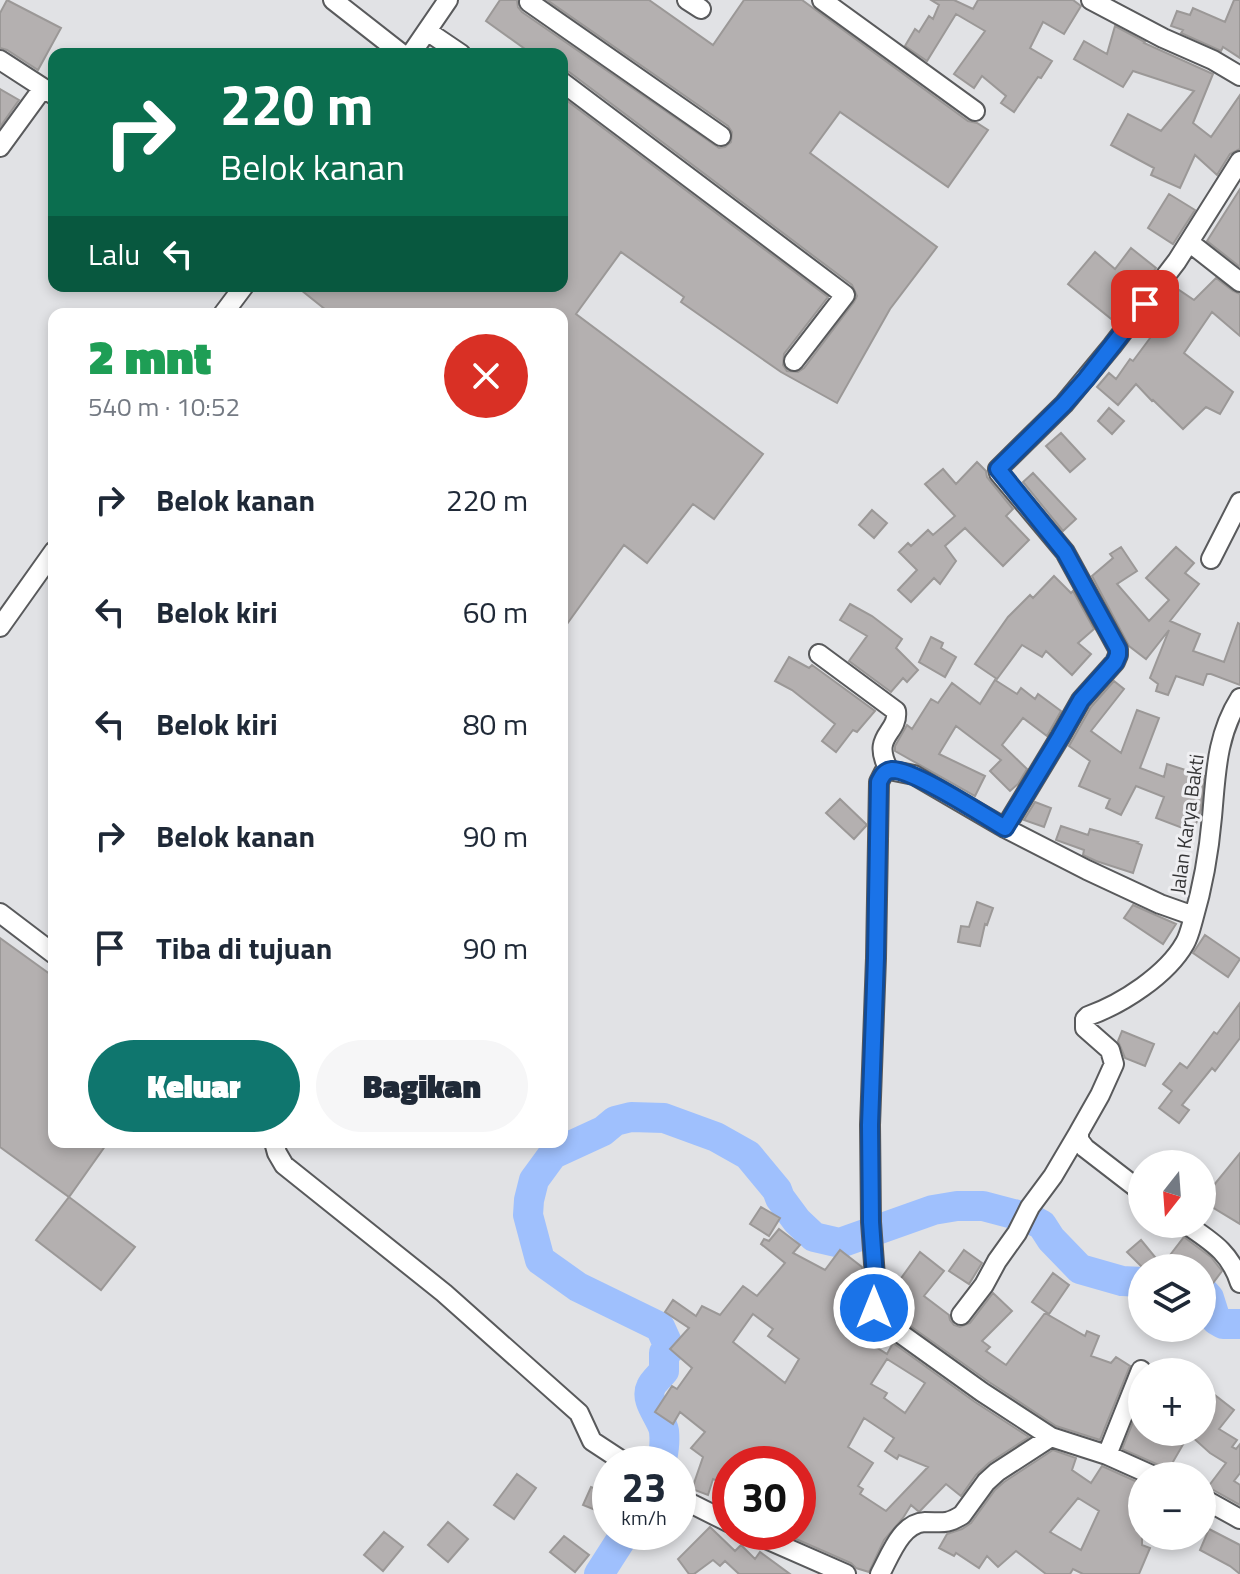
<!DOCTYPE html>
<html lang="id">
<meta charset="utf-8">
<style>
body{margin:0;font-family:"Titillium Web",sans-serif;background:#f6f6f7;color:#1f2937;height:100vh;display:flex;flex-direction:column;font-size:30px;white-space:nowrap}
*{box-sizing:border-box;margin:0}
p{font-size:26px;color:#747a83}
.icon{flex:none;width:44px;height:44px;fill:none;stroke:currentColor;stroke-width:2;stroke-linecap:round;stroke-linejoin:round}
.map{position:relative;flex:1;overflow:hidden}
.side{position:absolute;left:48px;top:308px;width:520px;height:840px;display:flex;flex-direction:column;background:#fff;border-radius:16px;box-shadow:0 4px 12px #0003}
.side>*{flex:none}
.top-card{position:absolute;left:48px;top:48px;width:520px;height:244px;border-radius:16px;box-shadow:0 4px 12px #0003;background:#0b6e4f;color:#fff;overflow:hidden}
.needle{width:52px;rotate:197deg}
.tools{position:absolute;left:1128px;top:1150px;display:grid;gap:16px}
.tools a{display:grid;place-items:center;width:88px;height:88px;border-radius:50%;background:#fff;box-shadow:0 4px 12px #0003;font-size:40px}
.speed{position:absolute;left:592px;top:1446px;display:flex;gap:16px;font-size:40px;font-weight:700;text-align:center}
.speed>*{display:grid;place-content:center;width:104px;height:104px;border-radius:50%;background:#fff;box-shadow:0 4px 12px #0003;line-height:1}
.speed small{font-size:20px;font-weight:400}
.speed .limit{border:12px solid #d22;background:#fff;color:#111}
.pin{position:absolute;display:grid;place-items:center;width:68px;height:68px;color:#fff;margin:-34px;border-radius:16px;box-shadow:0 4px 12px #0006}
.me{position:absolute;width:88px;margin:-44px;rotate:0deg;stroke-linejoin:round;filter:drop-shadow(0 0 6px #0008)}
.turn{display:flex;align-items:center;gap:28px;height:168px;padding:0 40px;font-size:36px}
.turn .icon{width:104px;height:104px;stroke-width:2.5}
.turn b{display:block;font-size:56px;line-height:68px}
.then{display:flex;align-items:center;height:76px;padding:0 40px;background:#0003;gap:16px;font-size:30px}
.round{display:grid;place-items:center;flex:none;width:84px;height:84px;border-radius:42px;background:#f6f6f7}
.summary{display:flex;align-items:center;justify-content:space-between;height:136px;padding:0 40px}
h1{font-size:48px;font-weight:800;line-height:60px;color:#1e9e55}
.cta{display:flex;gap:16px;margin-top:auto;padding:16px 40px}
.cta a{flex:1;height:92px;border-radius:48px;background:#0f766e;color:#fff;font-size:32px;font-weight:800;line-height:92px;text-align:center}
.cta a+a{background:#f6f6f7;color:#1f2937}
ul{padding:0;list-style:none}
li{display:flex;align-items:center;gap:24px;height:112px;padding:0 40px}
li div{flex:1}
li b{display:block;font-size:30px}
li em{font-style:normal}
.map>svg:first-child{display:block}
.lines{fill:none;stroke-linecap:round;stroke-linejoin:round}
.river{stroke:#9fc0fd;stroke-width:30}
.building{fill:#b4b0b0;stroke:#9b9897;stroke-width:2;fill-rule:evenodd}
.minor-casing{stroke:#595a5c;stroke-width:22}
.minor{stroke:#fff;stroke-width:18}
.route-casing{stroke:#114b97;stroke-width:20}
.route{stroke:#1a73e8;stroke-width:14}
.labels{text-anchor:middle;stroke-width:6;stroke-linejoin:round;paint-order:stroke}
.street-label{font-size:20px;fill:#353536;stroke:#efeff2}
</style>
<div class="map">
<svg width="1240" height="1574" viewBox="0 0 1240 1574">
<rect width="100%" height="100%" fill="#e1e2e5"/>
<g class="lines">
<path class="river" d="M1202,1290L1209,1298L1216,1320L1223,1324H1240
M660,1464C664,1455 665,1441 664,1431C662,1418 644,1401 651,1387C653,1382 660,1376 664,1371V1353L670,1349L660,1327L578,1287L540,1260L528,1215L529,1200L534,1180L553,1154L603,1131L615,1121L631,1117L664,1118L716,1137L748,1155L777,1190L780,1198L797,1221L814,1237L840,1243L933,1210L957,1206H983L1029,1218L1042,1225L1051,1239L1080,1269L1122,1281L1142,1282
M599,1574L626,1532"/>
</g>
<path class="building" d="M7,0L61,28L38,70L7,50L0,48V13Z
M500,0H517L518,7L522,12L719,148L725,147L731,142L732,132L728,126L547,0H649L713,45L744,0H802L968,121L977,123L988,130L948,187L840,112L810,153L937,247L890,309L837,403L781,372L681,302L684,297L621,252L576,314L763,454L714,519L693,504L647,563L624,545L562,631V314H331L296,286H562V97L828,297L784,354L783,365L787,371L798,372L804,368L854,302L857,296L852,285L569,72L562,70V54H532L486,21Z
M931,0H954L973,9L978,0H1073L1081,6L1064,34L1043,22L1030,48L1052,61L1041,78L1038,77L1014,112L1001,103L1006,96L982,76L974,88L954,74L985,31L956,14L927,61L905,46L915,29L919,32L929,16L933,19L939,5Z
M1234,0H1240V58L1223,47L1221,51L1181,33L1183,30L1171,26L1177,11L1190,15L1193,8L1225,22Z
M1115,26L1145,42L1144,43L1213,74L1193,123L1211,137L1240,95V149L1230,154L1217,175L1195,155L1180,188L1151,175L1154,168L1111,145L1128,114L1161,131L1194,91L1133,71L1123,87L1074,59L1084,41L1107,54Z
M0,89L19,100L0,127Z
M1240,189V267L1207,241Z
M1169,194L1195,210L1173,244L1148,228Z
M1131,248L1156,268L1115,322L1068,284L1095,252L1115,269Z
M1216,278L1233,291L1240,294V336L1212,312L1184,353L1233,392L1220,414L1206,407L1183,429L1153,400L1152,401L1136,384L1118,405L1097,387L1109,373L1116,379L1130,359L1133,361L1162,322L1156,317L1176,288L1194,300Z
M1109,408L1124,421L1112,434L1098,421Z
M1061,433L1085,459L1070,472L1046,446Z
M977,462L986,471L987,477L1013,509L1006,516L1029,540L1003,566L965,528L945,546L956,561L940,584L934,578L911,602L898,590L917,570L899,552L908,543L911,546L928,530L933,535L955,516L925,484L943,469L956,484Z
M1033,473L1076,519L1063,531L1023,482Z
M872,510L887,523L874,538L859,525Z
M1121,547L1137,571L1117,584L1149,621L1169,600L1146,578L1176,547L1194,563L1185,573L1199,584L1170,621L1200,634L1193,651L1224,662L1238,623L1240,624V685L1211,674H1207L1203,685L1176,676L1168,695L1156,691L1158,684L1150,678L1169,630L1146,659L1129,646L1092,576L1113,558L1110,554Z
M1054,576L1071,593L1073,591L1094,629L1078,643L1091,654L1072,675L1046,651L1042,657L1022,645L997,679L975,664L1008,617L1030,595L1033,598Z
M850,604L872,616L902,639L896,648L918,670L907,682L903,678L891,692L849,661L867,636L840,620Z
M931,637L943,643L941,648L956,657L945,677L919,662Z
M789,657L809,668L812,665L875,711L857,732L853,730L836,752L822,741L835,724L792,690L775,681Z
M995,680L1017,694L1021,688L1035,699L1038,694L1061,711L1047,736L1023,718L1002,745L1027,769L1018,784L1010,791L990,771L1001,760L956,726L939,754L985,776L975,796L895,751V746L907,725L912,729L931,699L938,703L952,683L980,704Z
M1114,681L1124,689L1091,731L1121,753L1137,710L1159,718L1140,768L1164,777L1167,764L1204,776L1201,810L1193,832L1156,818L1164,797L1136,786L1121,815L1106,808L1110,799L1079,786L1090,761L1069,746L1091,707Z
M840,799L866,824V826L854,839L826,813Z
M1035,802L1051,808L1044,827L1024,820Z
M1061,826L1088,835L1090,829L1138,842L1137,843L1142,845L1133,873L1096,861L1083,855L1084,850L1056,840Z
M977,902L993,908L987,925L985,924L980,946L958,942L961,926L969,927Z
M1133,905L1176,924L1163,944L1124,918Z
M1205,935L1240,959L1228,977L1193,953Z
M0,938L54,977V1142H108L69,1197L0,1147Z
M1240,1003V1038L1215,1071L1212,1068L1182,1105L1189,1110L1179,1123L1159,1108L1172,1091L1163,1084L1180,1063L1187,1068L1214,1032L1217,1034Z
M1122,1031L1154,1044L1145,1066L1125,1058L1118,1041Z
M1240,1153V1224L1202,1201V1196L1210,1182L1214,1185Z
M69,1197L135,1247L101,1290L36,1240Z
M761,1207L780,1218L769,1236L750,1224Z
M779,1229L800,1245L793,1253L825,1270L840,1250L862,1267L863,1284L850,1299L861,1307L862,1314L849,1330L887,1354L893,1343L975,1402L1029,1437L989,1463L976,1475L961,1496L946,1484L920,1511H918L911,1505L903,1518L884,1540L869,1572L856,1568L851,1563L780,1532H798V1464H730V1486L713,1479L708,1495L692,1489L703,1457L691,1448L705,1432L680,1412L673,1424L655,1412L672,1386L677,1389L692,1368L670,1349L689,1328L665,1312L673,1300L696,1316L702,1306L720,1315L743,1286L757,1296L785,1263L761,1244L764,1239L769,1241ZM753,1314L773,1329L768,1336L799,1359L785,1383L733,1342ZM887,1359L925,1383L905,1413L884,1398L887,1393L871,1384ZM864,1418L894,1438L885,1451L897,1459L899,1455L928,1467L886,1511L860,1494L863,1489L858,1486L873,1463L848,1447Z
M1184,1237L1211,1257L1222,1271L1202,1298V1268H1179L1167,1259Z
M1141,1240L1164,1268H1143L1127,1252Z
M964,1250L982,1263L969,1284L949,1271Z
M920,1252L944,1271L924,1296L949,1315L950,1320L954,1325L960,1327L970,1323L993,1293L1012,1311L982,1341L990,1347L986,1351L1006,1365L1045,1313L1085,1336L1087,1331L1099,1336L1091,1356L1111,1363L1116,1357L1130,1366L1100,1440L1056,1426L989,1382L885,1308L886,1299Z
M1053,1273L1069,1285L1049,1314L1032,1302Z
M1202,1385L1234,1410L1219,1429L1237,1440L1232,1447L1236,1449L1240,1444V1473L1234,1481L1240,1485V1505L1208,1487L1226,1463L1210,1453L1189,1434L1166,1474L1159,1465L1122,1449L1142,1400V1432H1202Z
M1053,1450L1076,1458L1072,1470L1091,1483L1102,1466L1142,1484V1545L1150,1548L1139,1574H1083L1073,1569L1070,1574H1046L1016,1551L998,1567L987,1556L979,1568L956,1553L954,1556L939,1548L947,1534L962,1529L971,1523L995,1490L1004,1482ZM1078,1498L1099,1511L1081,1550L1050,1532Z
M606,1465L610,1467V1516L583,1505L591,1487L596,1489Z
M517,1474L536,1488L514,1519L494,1505Z
M448,1522L468,1539L448,1562L428,1545Z
M710,1527L735,1551L741,1545L755,1559L760,1552L790,1574H739L725,1561L720,1566L713,1560L694,1574H689L678,1559Z
M1209,1529L1240,1545V1574L1230,1566L1200,1550Z
M384,1532L403,1547L383,1571L364,1555Z
M564,1536L589,1555L575,1572L550,1552Z"/>
<g class="lines">
<g class="minor-casing">
<path id="minor" d="M333,0L402,54
M530,0L529,2L721,136
M687,0L701,9
M822,0L975,111
M1091,0L1163,38L1213,60L1240,76
M427,31L461,54
M411,54L448,0
M0,60L54,95
M562,82L845,295L794,361
M0,147L43,88
M1189,242L1240,282
M223,314L244,286
M1211,559L1240,502
M0,627L54,551
M819,654L896,711C899,734 870,735 889,770
M1005,828L1060,737L1081,700L1115,662L1118,655V649L1065,552L999,473L998,469L1064,404L1112,346L1177,261L1240,161
M0,913L54,954
M274,1142L277,1153L284,1165L444,1293L579,1413L592,1441L627,1464
M1142,1192L1085,1148L1079,1140V1132L1100,1095L1114,1064L1110,1050L1085,1028V1019L1088,1016C1122,1004 1167,975 1185,943C1189,936 1191,927 1193,920C1203,886 1209,851 1212,817C1216,774 1216,736 1240,698
M1186,1224C1212,1242 1230,1252 1240,1283
M961,1315L984,1285L997,1261L1017,1233L1030,1207L1053,1176L1079,1132
M1051,1437L982,1392L876,1316L873,1312L875,1277L871,1222L870,1125L876,958L879,782L884,772L889,770L914,775L1005,828L1087,870L1160,904L1194,916
M1107,1455L1141,1370
M678,1497L730,1523
M1202,1498L1240,1519
M750,1532L846,1574
M880,1574C890,1556 901,1523 925,1522C942,1522 946,1525 962,1515L986,1482L997,1472L1051,1437L1107,1455L1154,1476"/>
</g>
<use href="#minor" class="minor"/>
</g>
<g class="lines">
<g class="route-casing">
<path id="route" d="M874,1308L875,1277L871,1222L870,1125L876,958L879,782C882,776 884,771 892,770C913,769 983,815 1005,828L1060,737L1081,700L1115,662L1118,655V649L1065,552L998,469L1064,404L1086,379L1145,304"/>
</g>
<use href="#route" class="route"/>
</g>
<g class="labels">
<g class="street-label">
<text transform="translate(1187 824) rotate(-82)" y="7">Jalan Karya Bakti</text>
</g>
</g>
</svg>
<div class="tools">
<a><svg class="needle" viewBox="-14 -14 28 28"><path d="M0-13l5 13h-10z" fill="#e53935"/><path d="M0 13l5-13h-10z" fill="#747a83"/></svg></a>
<a><svg class="icon" aria-label="layers" viewBox="0 0 24 24"><path d="M12 4l9 5-9 5-9-5zM3 14l9 5 9-5"/></svg></a>
<a>+</a>
<a>−</a>
</div>
<div class="speed"><div>23<small>km/h</small></div><div class="limit">30</div></div>
<div class="pin" style="left:1145px;top:304px;background:#d93025"><svg class="icon" aria-label="arrive" viewBox="0 0 24 24"><path d="M6 21V4h12l-3 4 3 4H6"/></svg></div>
<svg class="me" style="left:874px;top:1308px" viewBox="-20 -20 40 40"><circle r="17" fill="#1a73e8" stroke="#fff" stroke-width="3"/><path d="M0-11L8 9 0 5-8 9z" fill="#fff"/></svg>
<div class="top-card">
<div class="turn"><svg class="icon" aria-label="right" viewBox="0 0 24 24"><path d="M7 20v-9h11M14 6l5 5-5 5"/></svg><div><b>220 m</b>Belok kanan</div></div>
<div class="then">Lalu<svg class="icon" aria-label="left" viewBox="0 0 24 24"><path d="M17 20v-9H6M10 6l-5 5 5 5"/></svg></div>
</div>
<section class="side">
<div class="summary"><div><h1>2 mnt</h1><p>540 m · 10:52</p></div><a class="round" style="background:#d93025;color:#fff"><svg class="icon" aria-label="close" viewBox="0 0 24 24"><path d="M6 6l12 12M18 6L6 18"/></svg></a></div>
<ul>
<li><svg class="icon" aria-label="right" viewBox="0 0 24 24"><path d="M7 20v-9h11M14 6l5 5-5 5"/></svg><div><b>Belok kanan</b></div><em>220 m</em></li>
<li><svg class="icon" aria-label="left" viewBox="0 0 24 24"><path d="M17 20v-9H6M10 6l-5 5 5 5"/></svg><div><b>Belok kiri</b></div><em>60 m</em></li>
<li><svg class="icon" aria-label="left" viewBox="0 0 24 24"><path d="M17 20v-9H6M10 6l-5 5 5 5"/></svg><div><b>Belok kiri</b></div><em>80 m</em></li>
<li><svg class="icon" aria-label="right" viewBox="0 0 24 24"><path d="M7 20v-9h11M14 6l5 5-5 5"/></svg><div><b>Belok kanan</b></div><em>90 m</em></li>
<li><svg class="icon" aria-label="arrive" viewBox="0 0 24 24"><path d="M6 21V4h12l-3 4 3 4H6"/></svg><div><b>Tiba di tujuan</b></div><em>90 m</em></li>
</ul>
<div class="cta"><a>Keluar</a><a>Bagikan</a></div>
</section>
</div>
